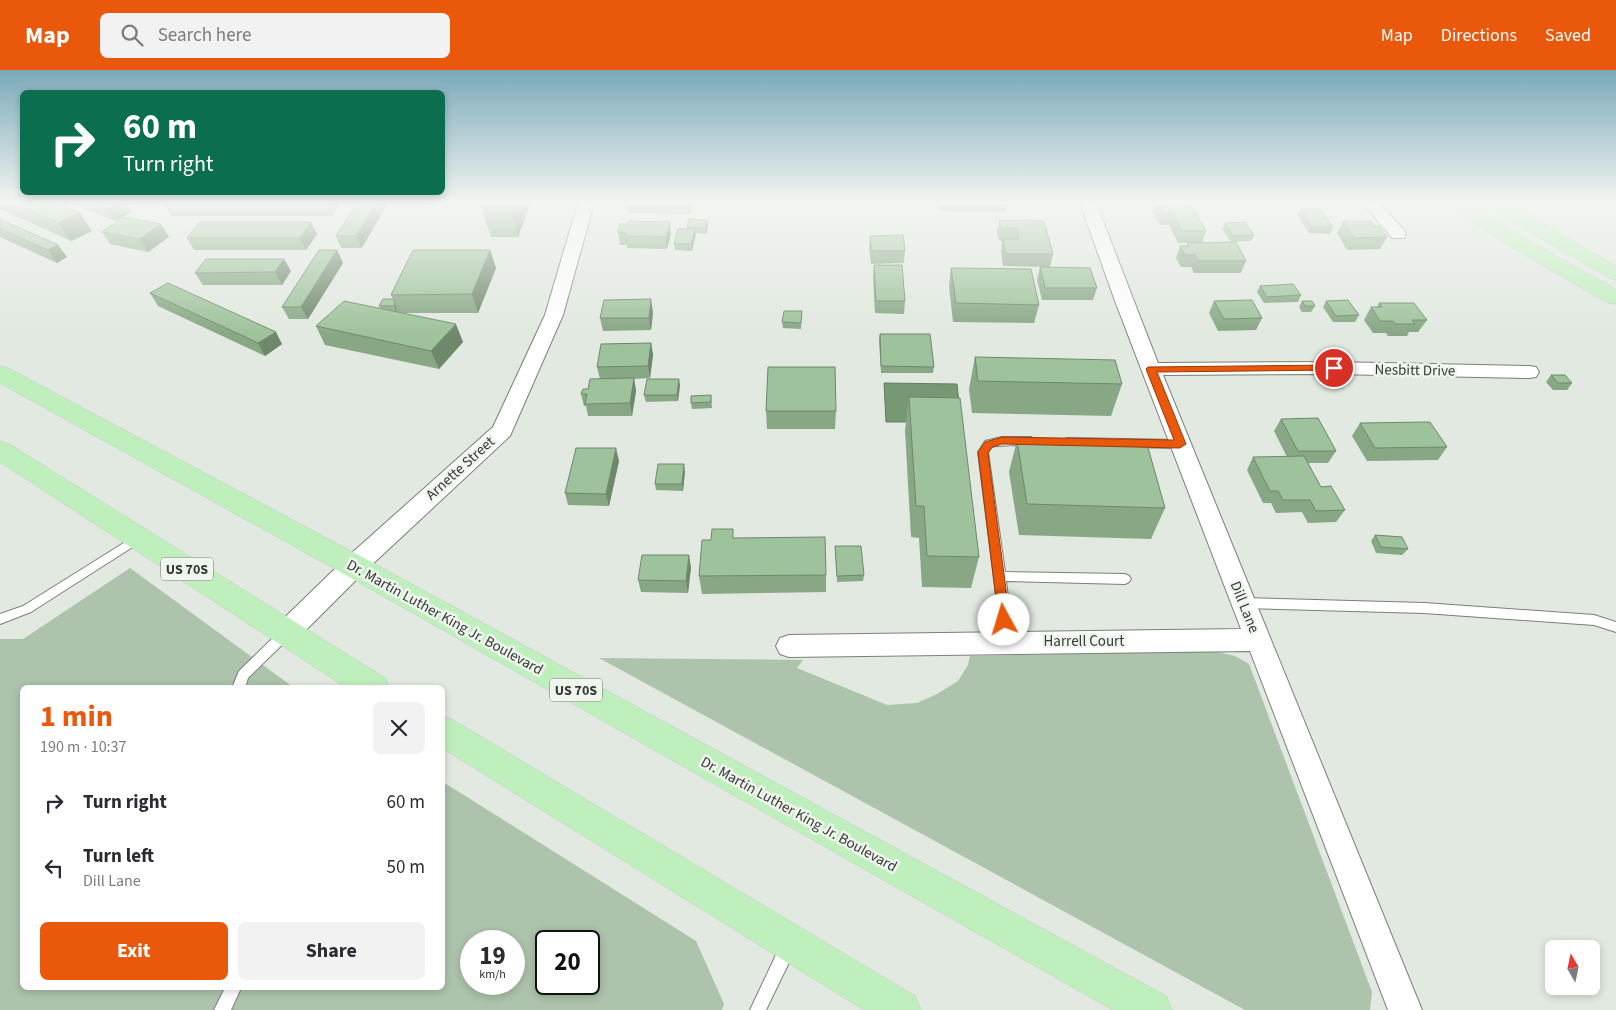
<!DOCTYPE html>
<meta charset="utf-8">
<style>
body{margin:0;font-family:"Source Sans 3",sans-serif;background:#f2f2f3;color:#2b2b33;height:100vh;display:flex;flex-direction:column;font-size:19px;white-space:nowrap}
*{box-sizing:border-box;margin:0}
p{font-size:16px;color:#7c7c81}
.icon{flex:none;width:28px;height:28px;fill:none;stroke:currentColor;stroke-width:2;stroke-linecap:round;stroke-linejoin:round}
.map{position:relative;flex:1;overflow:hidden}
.drawer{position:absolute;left:20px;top:615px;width:425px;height:305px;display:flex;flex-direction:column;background:#fff;border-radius:8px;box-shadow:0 2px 8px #0003}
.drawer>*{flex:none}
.banner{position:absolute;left:20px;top:20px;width:425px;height:105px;border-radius:8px;box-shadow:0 2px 8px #0003;background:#0b6e4f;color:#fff;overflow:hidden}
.needle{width:32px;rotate:351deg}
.fabs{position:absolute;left:1545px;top:870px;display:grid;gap:10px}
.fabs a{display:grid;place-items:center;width:55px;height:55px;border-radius:8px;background:#fff;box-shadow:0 2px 8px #0003;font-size:25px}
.speed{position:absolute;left:460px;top:860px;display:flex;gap:10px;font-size:25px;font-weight:700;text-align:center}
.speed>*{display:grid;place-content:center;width:65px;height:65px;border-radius:50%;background:#fff;box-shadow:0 2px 8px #0003;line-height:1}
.speed small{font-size:12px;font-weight:400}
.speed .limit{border:2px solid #111;border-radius:8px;background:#fff;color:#111}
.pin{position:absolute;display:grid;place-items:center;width:42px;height:42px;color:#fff;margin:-21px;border:2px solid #fff;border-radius:50%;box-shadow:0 1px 5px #0007}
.me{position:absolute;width:55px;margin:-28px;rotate:354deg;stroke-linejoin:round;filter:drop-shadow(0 0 4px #0008)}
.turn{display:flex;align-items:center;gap:18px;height:105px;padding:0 20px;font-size:22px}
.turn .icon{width:65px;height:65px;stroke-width:2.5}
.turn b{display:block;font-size:35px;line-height:42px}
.round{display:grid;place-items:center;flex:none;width:52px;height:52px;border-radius:8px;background:#f2f2f3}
.head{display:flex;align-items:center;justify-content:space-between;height:85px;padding:0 20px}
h1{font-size:30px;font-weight:700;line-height:38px;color:#ea580c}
.cta{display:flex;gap:10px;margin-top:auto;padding:10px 20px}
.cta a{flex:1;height:58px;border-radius:8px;background:#ea580c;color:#fff;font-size:20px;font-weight:700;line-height:58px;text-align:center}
.cta a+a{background:#f2f2f3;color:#2b2b33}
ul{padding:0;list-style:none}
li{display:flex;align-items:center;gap:15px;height:65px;padding:0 20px}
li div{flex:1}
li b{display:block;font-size:19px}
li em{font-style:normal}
header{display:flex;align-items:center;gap:30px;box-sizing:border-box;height:70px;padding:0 25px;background:#ea580c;color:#fff}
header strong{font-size:24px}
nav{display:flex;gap:28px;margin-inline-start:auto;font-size:18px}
.search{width:350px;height:45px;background:#f2f2f3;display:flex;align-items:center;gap:12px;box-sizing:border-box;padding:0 18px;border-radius:8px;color:#7c7c81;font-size:19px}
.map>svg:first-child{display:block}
.green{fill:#adc3ab;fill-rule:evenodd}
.water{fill:#769973;stroke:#637c61}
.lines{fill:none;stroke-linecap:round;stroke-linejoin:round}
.lane-casing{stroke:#798078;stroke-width:2}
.street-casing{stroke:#798078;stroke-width:2}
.primary-casing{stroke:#c7c8c7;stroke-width:1}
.lane{fill:#fff;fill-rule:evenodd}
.street{fill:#fff;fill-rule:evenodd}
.primary{fill:#bfefbc;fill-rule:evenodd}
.wall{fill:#88a785}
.shaded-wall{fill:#6f886c}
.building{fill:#9ec29b;stroke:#6f886c}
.route{fill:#ea580c;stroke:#983908}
.labels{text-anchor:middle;stroke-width:5;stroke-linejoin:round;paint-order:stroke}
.shield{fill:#eff6ee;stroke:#6e726d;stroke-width:1}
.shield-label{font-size:14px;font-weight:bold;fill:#363936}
.street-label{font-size:15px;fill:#363936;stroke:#eff6ee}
</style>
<header>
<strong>Map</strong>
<div class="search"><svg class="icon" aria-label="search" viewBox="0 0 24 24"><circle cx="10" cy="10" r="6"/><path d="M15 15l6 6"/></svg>Search here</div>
<nav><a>Map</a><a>Directions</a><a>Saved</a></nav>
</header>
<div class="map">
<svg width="1616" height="940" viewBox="0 0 1616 940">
<rect width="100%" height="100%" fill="#e1e9e0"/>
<path class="green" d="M130,498L293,617L22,618V918H442L443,712L696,871L724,934L722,940H0V569H23ZM471,871H514V914H471ZM546,871H589V914H546Z
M1214,581L1235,586L1249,594L1372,922L1370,940H1245L599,588L803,590L797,598L887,635L917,633L937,624L958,611L968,595L970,586Z"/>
<path class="water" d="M884,313L957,314L961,352H886Z"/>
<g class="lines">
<g class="lane-casing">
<path id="lane" d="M1002,367H1031L1036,371C1030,377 1003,374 992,377L988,382L1005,502L1125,504L1129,506L1131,509L1129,512L1125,514L1006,511L1014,572L1012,576L1008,577L1004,576L1002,572L978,382L985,371Z
M1067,368L1180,370L1185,374L1180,378L1067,376L1062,372Z
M138,464L142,465L144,468L142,471L31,542L0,554V544L23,536Z
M1244,528L1424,533L1594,545L1616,552V562L1594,555L1424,543L1244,538L1240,536L1238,533L1240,530Z
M286,558L290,559L292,563L290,567L248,608L245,618H232L239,601L282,559Z
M789,868L795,870L797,876L766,940H750L783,870Z
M225,918H241L231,940H214Z"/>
</g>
<g class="street-casing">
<path id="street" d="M578,133H594L563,245L510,366L363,503L295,571L286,574L277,571L273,563L277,555L345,489L493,357L545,245Z
M1080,133H1096L1158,293L1334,292L1529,296L1536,297L1539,302L1536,307L1529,308L1334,304L1163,305L1422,940H1388L1250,581L789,587L780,584L776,576L780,568L789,565L1241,559L1115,231Z
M1363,133H1379L1404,160L1406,164L1404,168H1392Z"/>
</g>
<g class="primary-casing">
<path id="primary" d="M1449,133H1470L1525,169L1616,219V234L1608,233L1511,177L1451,137Z
M1486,133H1507L1616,196V210L1609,208L1488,137Z
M0,296L8,298L364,488L1166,926L1172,940H1113L344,504L0,313Z
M0,371L9,374L385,608L389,618H347L0,392Z
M442,646L453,650L915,926L921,940H864L442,678Z"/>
</g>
<use href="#lane" class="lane"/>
<use href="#street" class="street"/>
<use href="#primary" class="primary"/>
</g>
<path class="wall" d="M0,133H57L80,143L92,161L71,171L0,139Z
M72,133H126L132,142L115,151Z
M163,133H340L332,146H171Z
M357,133L362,178H341L336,166Z
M483,133H530V134L518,167H491L481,136Z
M626,133H693V134L690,144L628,143Z
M938,133H1008L1006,142L939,141Z
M1157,133H1190L1206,161L1202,173L1246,191L1241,203H1194L1191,197H1181L1176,188L1180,176H1187L1188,173H1178L1169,155H1160L1153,142Z
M1301,138L1333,157L1330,164L1309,163L1298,145Z
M0,149L58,175L67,187L57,193L0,167Z
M999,150L1044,151L1053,184L1050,197L1003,196L1001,181L1002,171L999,170L997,163Z
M1343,151L1374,156L1387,167L1380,179L1347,180L1337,163Z
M1225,153L1254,165L1251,171L1231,172L1222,159Z
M161,154L169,167L148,182L110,174L102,162Z
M687,157H708L706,164L695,163L692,181L675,180L674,174L687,159Z
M618,162L671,164L667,179L627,178V175H620Z
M317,164L306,180H194L187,168Z
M870,166L905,181L904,193L871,194L869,178Z
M337,180L343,193L308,249H289L282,237Z
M490,180L496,198L478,243H405L463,272L439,299L325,275L316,256L380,238L379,236L393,229L391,225Z
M874,195L905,231L904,244L875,243L873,207Z
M1040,197L1097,218L1093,230H1042L1037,210Z
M951,198L1039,235L1034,253L953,252L949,216Z
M291,201L282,215H203L195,203Z
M1260,216L1301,225L1298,232L1264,233L1257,222Z
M150,223L282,274L265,286L158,236Z
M1214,231L1262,248L1256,260L1218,261L1209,243Z
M1302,231L1315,236L1311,242H1302L1299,237Z
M1326,231L1359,245L1355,252H1333L1323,237Z
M1379,233L1427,250L1418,262H1409L1407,266H1388L1386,263H1373L1364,250L1371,237H1377Z
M802,241L801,259L783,258L782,252Z
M653,242L651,260L603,261L600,248Z
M880,264L934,297L933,303H881L879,270Z
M651,273L653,285L650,308L634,309L636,321L632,346H588L586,336H584L581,324L600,309L597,297Z
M975,287L1122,314L1111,346L972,343L969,319Z
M1551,305L1572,313L1567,320H1553L1546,312Z
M680,315L678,331L646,332L644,325Z
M711,325L712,338L692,339L691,333Z
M909,327L979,487L971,518L922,517L919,468L911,467L905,360Z
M766,341H836L835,359H767Z
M1281,349L1336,381L1328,393H1308L1321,417L1345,440L1336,452L1308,453L1302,442L1276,443L1271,433H1263L1247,400L1253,387H1287L1274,361Z
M1360,353L1447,377L1438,390L1367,391L1352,366Z
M1017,370L1165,438L1151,469L1019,465L1009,402Z
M619,391L609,436L568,435L565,423Z
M685,401L683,421L656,420L655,414Z
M1375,465L1408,479L1402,485L1376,483L1371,471Z
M734,468L826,505V522L702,524L699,506L711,470Z
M835,476L864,505L863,511L837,512Z
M691,497L688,523L641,522L638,510Z"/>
<path class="shaded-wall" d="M120,133H126L132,142L115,151L107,139Z
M326,133H340L332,146Z
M376,133H388L362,178L356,166Z
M511,133H530V134L518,167L510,136Z
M689,133H693L690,144Z
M80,143L92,161L71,171L58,153Z
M708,150V157L706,164L705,158Z
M311,152L317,164L306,180L300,168Z
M670,152L671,164L667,179L666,167Z
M161,154L169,167L148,182L140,169Z
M695,159L696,165L692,181L691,174Z
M58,175L67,187L57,193L48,180Z
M337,180L343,193L308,249L301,237Z
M490,180L496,198L478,243L472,224Z
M284,189L291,201L282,215L275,202Z
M651,229L653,242L651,260L649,248Z
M395,234L397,240L396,242L394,236Z
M456,254L463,272L439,299L431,281Z
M276,262L282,274L265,286L258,273Z
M651,273L653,285L650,308L648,296Z
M634,308L636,321L632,346L630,333Z
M679,309L680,315L678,331L677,325Z
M616,378L619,391L609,436L606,424Z
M684,394L685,401L683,421L682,414Z
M689,485L691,497L688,523L686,511Z"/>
<path class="building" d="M13,133H57L80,143L58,153Z
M93,133H120L107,139Z
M357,133H376L356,166H336Z
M483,133H511L510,136H481Z
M1159,133H1190L1206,161H1182L1173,143H1164Z
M1301,138L1320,139L1333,157H1312Z
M123,147L161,154L140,169L102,162Z
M0,149L58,175L48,180L0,159Z
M689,149L708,150L705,158L687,157Z
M999,150L1044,151L1053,184H1006L1003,169H1019L1017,158H1001Z
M629,151L670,152L666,167L625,166L626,163L618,162L620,154H628Z
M1343,151H1371L1374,156H1379L1387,167L1354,168Z
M200,152H311L300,168H187Z
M1245,152L1254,165L1233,166L1225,153Z
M678,159H695L691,174H674Z
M903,165L905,181H872L870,166Z
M1236,172L1246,191H1198L1195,185H1185L1180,176H1189L1188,173Z
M319,180H337L301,237H282Z
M413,180H490L472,224L391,225Z
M206,189H284L275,202L195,203Z
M874,195H902L905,231H876Z
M1040,197L1090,198L1097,218H1045Z
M951,198L1031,199L1039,235L956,233Z
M168,213L276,262L258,273L150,223Z
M1293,214L1301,225L1267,227L1260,216Z
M383,229H393L395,234L394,236H379Z
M651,229L649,248H600L604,230Z
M1252,230L1262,248L1224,249L1214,231Z
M1348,230L1359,245L1336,246L1326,231Z
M344,231L456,254L431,281L316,256Z
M1302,231H1312L1315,236H1305Z
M1379,233H1414L1427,250H1412L1415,254H1396L1393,251H1380L1371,237H1382Z
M784,241H802L801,253L782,252Z
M880,264H930L934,297L881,296Z
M651,273L648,296L597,297L601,274Z
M975,287L1115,290L1122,314L978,311Z
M768,297H835L836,341H766Z
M1551,305H1565L1572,313H1558Z
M634,308L630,333L585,334L587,324H581L583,319H588L590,309Z
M647,309H679L677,325H644Z
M711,325V332L691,333V326Z
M909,327L960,328L979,487L927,486L924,436H916Z
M1318,348L1336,381H1298L1281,349Z
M1430,352L1447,377L1375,378L1360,353Z
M1017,370L1147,374L1165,438L1027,434Z
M576,378H616L606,424L565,423Z
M1304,386L1321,417L1331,416L1345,440L1316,441L1310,430H1283L1278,421H1270L1253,387Z
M658,394H684L682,414H655Z
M712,459H733V468L825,467L826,505L699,506L702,470H711Z
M1375,465L1402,467L1408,479L1381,477Z
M835,476H861L864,505L837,506Z
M642,485H689L686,511L638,510Z"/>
<linearGradient id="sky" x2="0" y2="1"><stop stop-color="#7aa9b9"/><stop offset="0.5" stop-color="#f2f5f1"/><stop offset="1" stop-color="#f2f5f1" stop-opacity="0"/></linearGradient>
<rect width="1616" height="264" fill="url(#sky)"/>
<path class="route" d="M1334,295L1337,296V300L1157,302L1186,374L1180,378L1002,374L992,377L988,383L1010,550L1008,553H999L978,382L985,372L1002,367L1174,370L1146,299L1148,297Z"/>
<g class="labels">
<g class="shield">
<rect x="161" y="487.5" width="52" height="23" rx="4"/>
<rect x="550" y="608.5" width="52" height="23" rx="4"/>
</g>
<g class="shield-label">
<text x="187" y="504">US 70S</text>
<text x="576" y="625">US 70S</text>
</g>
<g class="street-label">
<text transform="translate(1415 300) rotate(1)" y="5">Nesbitt Drive</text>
<text transform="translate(460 398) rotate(-42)" y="5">Arnette Street</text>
<text transform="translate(1245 537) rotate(68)" y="5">Dill Lane</text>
<text transform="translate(445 547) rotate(29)" y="5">Dr. Martin Luther King Jr. Boulevard</text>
<text x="1084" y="576">Harrell Court</text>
<text transform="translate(799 744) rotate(29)" y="5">Dr. Martin Luther King Jr. Boulevard</text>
</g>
</g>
</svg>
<div class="fabs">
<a><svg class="needle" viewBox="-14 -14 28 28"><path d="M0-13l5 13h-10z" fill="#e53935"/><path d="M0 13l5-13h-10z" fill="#7c7c81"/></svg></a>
</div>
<div class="speed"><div>19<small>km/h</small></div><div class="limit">20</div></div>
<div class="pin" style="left:1334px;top:298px;background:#d93025"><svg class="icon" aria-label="arrive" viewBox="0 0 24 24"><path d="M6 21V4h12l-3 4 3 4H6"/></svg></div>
<svg class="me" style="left:1004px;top:550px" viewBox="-20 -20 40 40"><circle r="19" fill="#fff"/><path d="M0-13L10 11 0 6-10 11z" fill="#ea580c"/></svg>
<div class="banner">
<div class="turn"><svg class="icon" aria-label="right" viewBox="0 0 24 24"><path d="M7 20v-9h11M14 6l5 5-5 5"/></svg><div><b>60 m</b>Turn right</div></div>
</div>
<section class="drawer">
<div class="head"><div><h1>1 min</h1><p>190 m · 10:37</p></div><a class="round"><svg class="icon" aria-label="close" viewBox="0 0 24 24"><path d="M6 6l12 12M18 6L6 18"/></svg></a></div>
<ul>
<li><svg class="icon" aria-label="right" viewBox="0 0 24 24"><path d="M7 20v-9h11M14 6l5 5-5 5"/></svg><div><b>Turn right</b></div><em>60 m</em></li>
<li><svg class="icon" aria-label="left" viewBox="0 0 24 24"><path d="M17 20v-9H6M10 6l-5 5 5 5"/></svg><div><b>Turn left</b><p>Dill Lane</p></div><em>50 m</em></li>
</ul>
<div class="cta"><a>Exit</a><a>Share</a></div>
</section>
</div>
